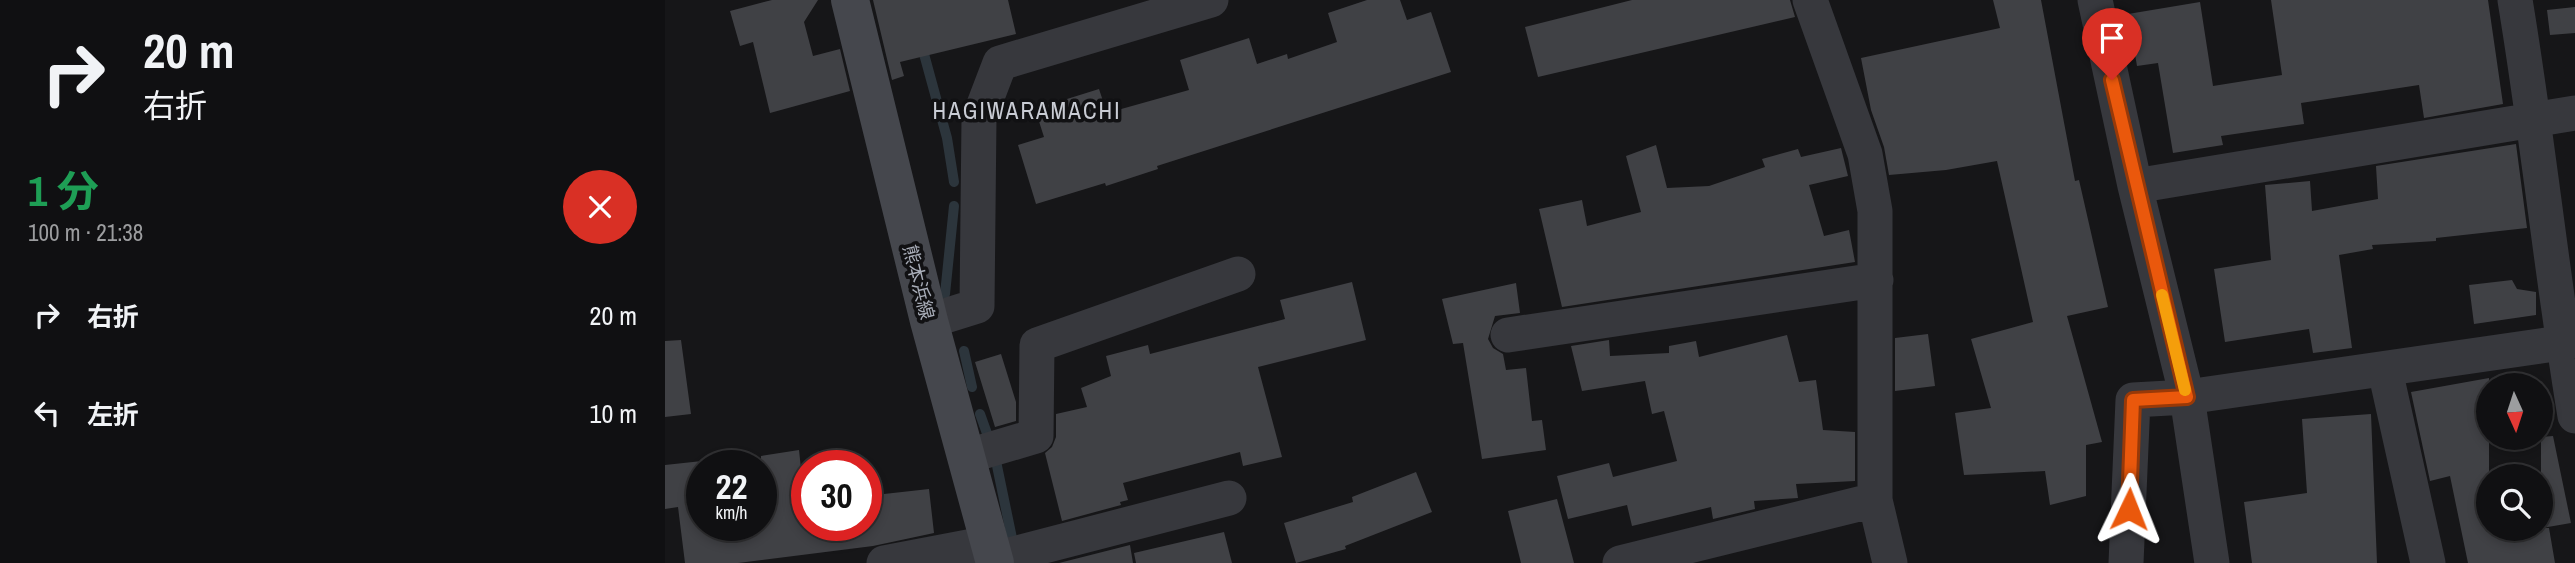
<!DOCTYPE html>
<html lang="ja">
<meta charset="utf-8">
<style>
body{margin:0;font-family:"Archivo Narrow","Noto Sans JP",sans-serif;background:#19191b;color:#f1f3f6;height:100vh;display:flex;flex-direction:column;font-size:26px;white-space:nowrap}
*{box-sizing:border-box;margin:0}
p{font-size:23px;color:#9c9d9f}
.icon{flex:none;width:38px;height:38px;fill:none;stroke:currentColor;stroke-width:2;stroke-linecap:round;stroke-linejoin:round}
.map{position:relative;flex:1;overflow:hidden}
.details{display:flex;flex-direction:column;background:#101012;width:665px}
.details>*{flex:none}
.top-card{background:#101012;color:#f1f3f6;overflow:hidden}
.needle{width:46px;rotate:177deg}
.controls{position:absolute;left:1811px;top:373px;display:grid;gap:14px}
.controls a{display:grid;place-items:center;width:77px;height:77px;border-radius:50%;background:#101012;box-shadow:0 4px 10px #0003,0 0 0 2px #303032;font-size:35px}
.speed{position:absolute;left:21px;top:450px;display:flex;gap:14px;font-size:35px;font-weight:700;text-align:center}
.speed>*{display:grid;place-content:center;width:91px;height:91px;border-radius:50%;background:#101012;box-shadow:0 4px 10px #0003,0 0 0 2px #303032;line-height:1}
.speed small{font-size:18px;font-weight:400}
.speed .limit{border:10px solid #d22;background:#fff;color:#111}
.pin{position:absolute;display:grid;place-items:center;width:60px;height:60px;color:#fff;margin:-72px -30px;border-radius:50% 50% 50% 0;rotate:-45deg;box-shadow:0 0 7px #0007}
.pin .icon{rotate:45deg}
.me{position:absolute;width:77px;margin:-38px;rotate:2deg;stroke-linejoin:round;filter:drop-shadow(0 0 5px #0008)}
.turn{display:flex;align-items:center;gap:24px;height:147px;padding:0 28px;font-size:32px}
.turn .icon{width:91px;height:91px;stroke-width:2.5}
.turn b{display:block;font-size:49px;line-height:60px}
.round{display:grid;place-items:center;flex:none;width:74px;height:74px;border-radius:37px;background:#19191b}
.overview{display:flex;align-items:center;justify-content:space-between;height:119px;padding:0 28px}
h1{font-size:42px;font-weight:700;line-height:52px;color:#1e9e55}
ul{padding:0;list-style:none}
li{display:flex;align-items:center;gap:21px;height:98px;padding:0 28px}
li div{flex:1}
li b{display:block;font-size:26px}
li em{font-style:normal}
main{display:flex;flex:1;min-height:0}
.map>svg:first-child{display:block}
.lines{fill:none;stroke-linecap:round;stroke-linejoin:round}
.stream{stroke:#2c353c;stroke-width:10}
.building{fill:#404145}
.minor{stroke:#37383d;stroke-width:35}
.secondary{stroke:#45474d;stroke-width:38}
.route-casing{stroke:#983908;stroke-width:18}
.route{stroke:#ea580c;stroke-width:12}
.slow{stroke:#f59e0b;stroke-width:12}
.labels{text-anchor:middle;stroke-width:7;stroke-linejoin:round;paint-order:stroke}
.street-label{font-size:19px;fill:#a8adb8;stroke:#111113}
.quarter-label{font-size:23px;letter-spacing:2px;fill:#c9ccd4;stroke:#111113}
</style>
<main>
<section class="details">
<div class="top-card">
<div class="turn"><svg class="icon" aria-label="right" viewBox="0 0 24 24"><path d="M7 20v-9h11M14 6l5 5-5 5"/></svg><div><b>20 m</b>右折</div></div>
</div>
<div class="overview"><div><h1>1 分</h1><p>100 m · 21:38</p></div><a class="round" style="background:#d93025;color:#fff"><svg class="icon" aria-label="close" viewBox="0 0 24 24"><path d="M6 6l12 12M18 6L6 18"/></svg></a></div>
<ul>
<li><svg class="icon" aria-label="right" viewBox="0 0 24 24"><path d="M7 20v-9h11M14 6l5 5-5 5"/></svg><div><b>右折</b></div><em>20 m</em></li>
<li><svg class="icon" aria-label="left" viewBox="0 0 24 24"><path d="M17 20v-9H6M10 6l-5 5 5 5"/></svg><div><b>左折</b></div><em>10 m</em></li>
</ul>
</section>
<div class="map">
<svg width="1910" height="563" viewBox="0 0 1910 563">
<rect width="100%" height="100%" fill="#161618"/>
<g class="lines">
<path class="stream" d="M256,43L282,138L289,182
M280,294L289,206
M299,351L307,387
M315,414L324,439
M331,461L348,543"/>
</g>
<path class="building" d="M107,0H153L139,22L148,56L175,49L185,91L105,113L88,42L75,46L65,11Z
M208,0H343L351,34L235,62L239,76L227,80Z
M702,0H735L742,20L766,12L786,72L492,166L493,169L441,186L440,183L371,204L353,145L379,137L370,109L434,89L442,113L524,90L515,60L584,38L592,64L622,54L623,59L672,42L663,13Z
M967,0H1125L1130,17L873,77L860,27Z
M1328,0H1376L1410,181L1414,180L1443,307L1402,316L1437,442L1421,445V496L1385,505L1380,471L1299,475L1290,413L1326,408L1306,339L1368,322L1332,161L1281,170L1224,175L1219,147L1206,110L1196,58L1335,28Z
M1606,0H1823L1838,104L1759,118L1754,85L1636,103L1639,124L1556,136L1558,145L1508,153L1493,63L1472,66L1463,14L1535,2L1548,86L1617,75Z
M1910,7V33L1885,35L1882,10Z
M1851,144L1862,228L1771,238V241L1707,245L1708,249L1674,255L1687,348L1648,353L1644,329L1560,342L1549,269L1606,260L1600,185L1645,181L1647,211L1713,199L1711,166Z
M991,145L1002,188L1044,186L1100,167L1097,159L1133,149L1136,157L1176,148L1183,176L1144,185L1159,236L1184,230L1190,262L897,307L874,209L917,200L922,226L976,212L961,156Z
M1847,280L1852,289L1871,292V315L1809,324L1804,285Z
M687,282L701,340L593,367L617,457L578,466L575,452L458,483L463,500L455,502L456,505L397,521L380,453L387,447L391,437V414L422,407L416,388L446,376L441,356L483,345L485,354L620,319L615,300Z
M851,283L855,313L830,316L823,339L828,348L838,354L841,370L861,368L867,421L877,420L881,450L817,459L798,343L788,344L777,299Z
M1263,334L1270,386L1230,391V338Z
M1122,335L1134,382L1151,380L1158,430L1190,432V481L1131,484L1133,498L1089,501L1090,509L1048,519L1046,507L967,526L962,505L903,519L892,476L944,463L948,477L1012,461L999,411L987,414L980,381L917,391L906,346L944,340L945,356L1004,353V346L1031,341L1034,357Z
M16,340L26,414L0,417V341Z
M336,354L351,402V421L330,427L310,362Z
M1824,378V528H1876V437L1888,436L1906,523L1877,528H1884L1890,563H1803L1785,476L1765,481L1746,392Z
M1706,414L1712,563H1587L1579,502L1642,493L1637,419Z
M134,450L142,525H201V496L264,489L269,533L208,546L73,563H20L13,507L0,509V465L37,461V528L96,525V456Z
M751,472L767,512L680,546L681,549L631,563L619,523L688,502L687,497Z
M892,499L909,563H856L843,511Z
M559,532L567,563H471L469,553Z
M465,545L468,563H394Z"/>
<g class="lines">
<path class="minor" d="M1145,0L1200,154L1210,211V500L1225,563
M1430,0L1470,186L1522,397L1547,563
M1850,0C1873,138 1887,278 1910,416
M1470,186L1910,113
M264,321L312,306L314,118L335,63L546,0
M843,335L1211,280
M1720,370L1763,563
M300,457L371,436L372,345L573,274
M329,559L564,498
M219,563L324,543
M955,563L1210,500
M1461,563L1468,400L1522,397L1910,341"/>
<path class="secondary" d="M185,0L264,321L330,563"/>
</g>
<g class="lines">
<g class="route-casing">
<path id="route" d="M1447,80L1522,397L1468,400L1464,509"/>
</g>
<use href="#route" class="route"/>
<path class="slow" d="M1497,295L1520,390"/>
</g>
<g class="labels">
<g class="street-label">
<text transform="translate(254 282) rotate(76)" y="7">熊本浜線</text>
</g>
<g class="quarter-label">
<text x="362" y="119">HAGIWARAMACHI</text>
</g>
</g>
</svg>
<div class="controls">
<a><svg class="needle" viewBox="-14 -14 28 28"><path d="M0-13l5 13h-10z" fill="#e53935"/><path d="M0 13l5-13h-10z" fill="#9c9d9f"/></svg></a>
<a><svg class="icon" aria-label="search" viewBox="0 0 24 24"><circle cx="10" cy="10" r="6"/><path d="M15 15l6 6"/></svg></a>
</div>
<div class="speed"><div>22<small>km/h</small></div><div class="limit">30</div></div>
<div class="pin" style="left:1447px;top:80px;background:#d93025"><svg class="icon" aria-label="arrive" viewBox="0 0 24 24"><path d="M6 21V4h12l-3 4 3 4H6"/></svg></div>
<svg class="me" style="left:1464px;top:509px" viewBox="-20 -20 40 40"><path d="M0-17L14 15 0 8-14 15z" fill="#ea580c" stroke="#fff" stroke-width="4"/></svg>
</div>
</main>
